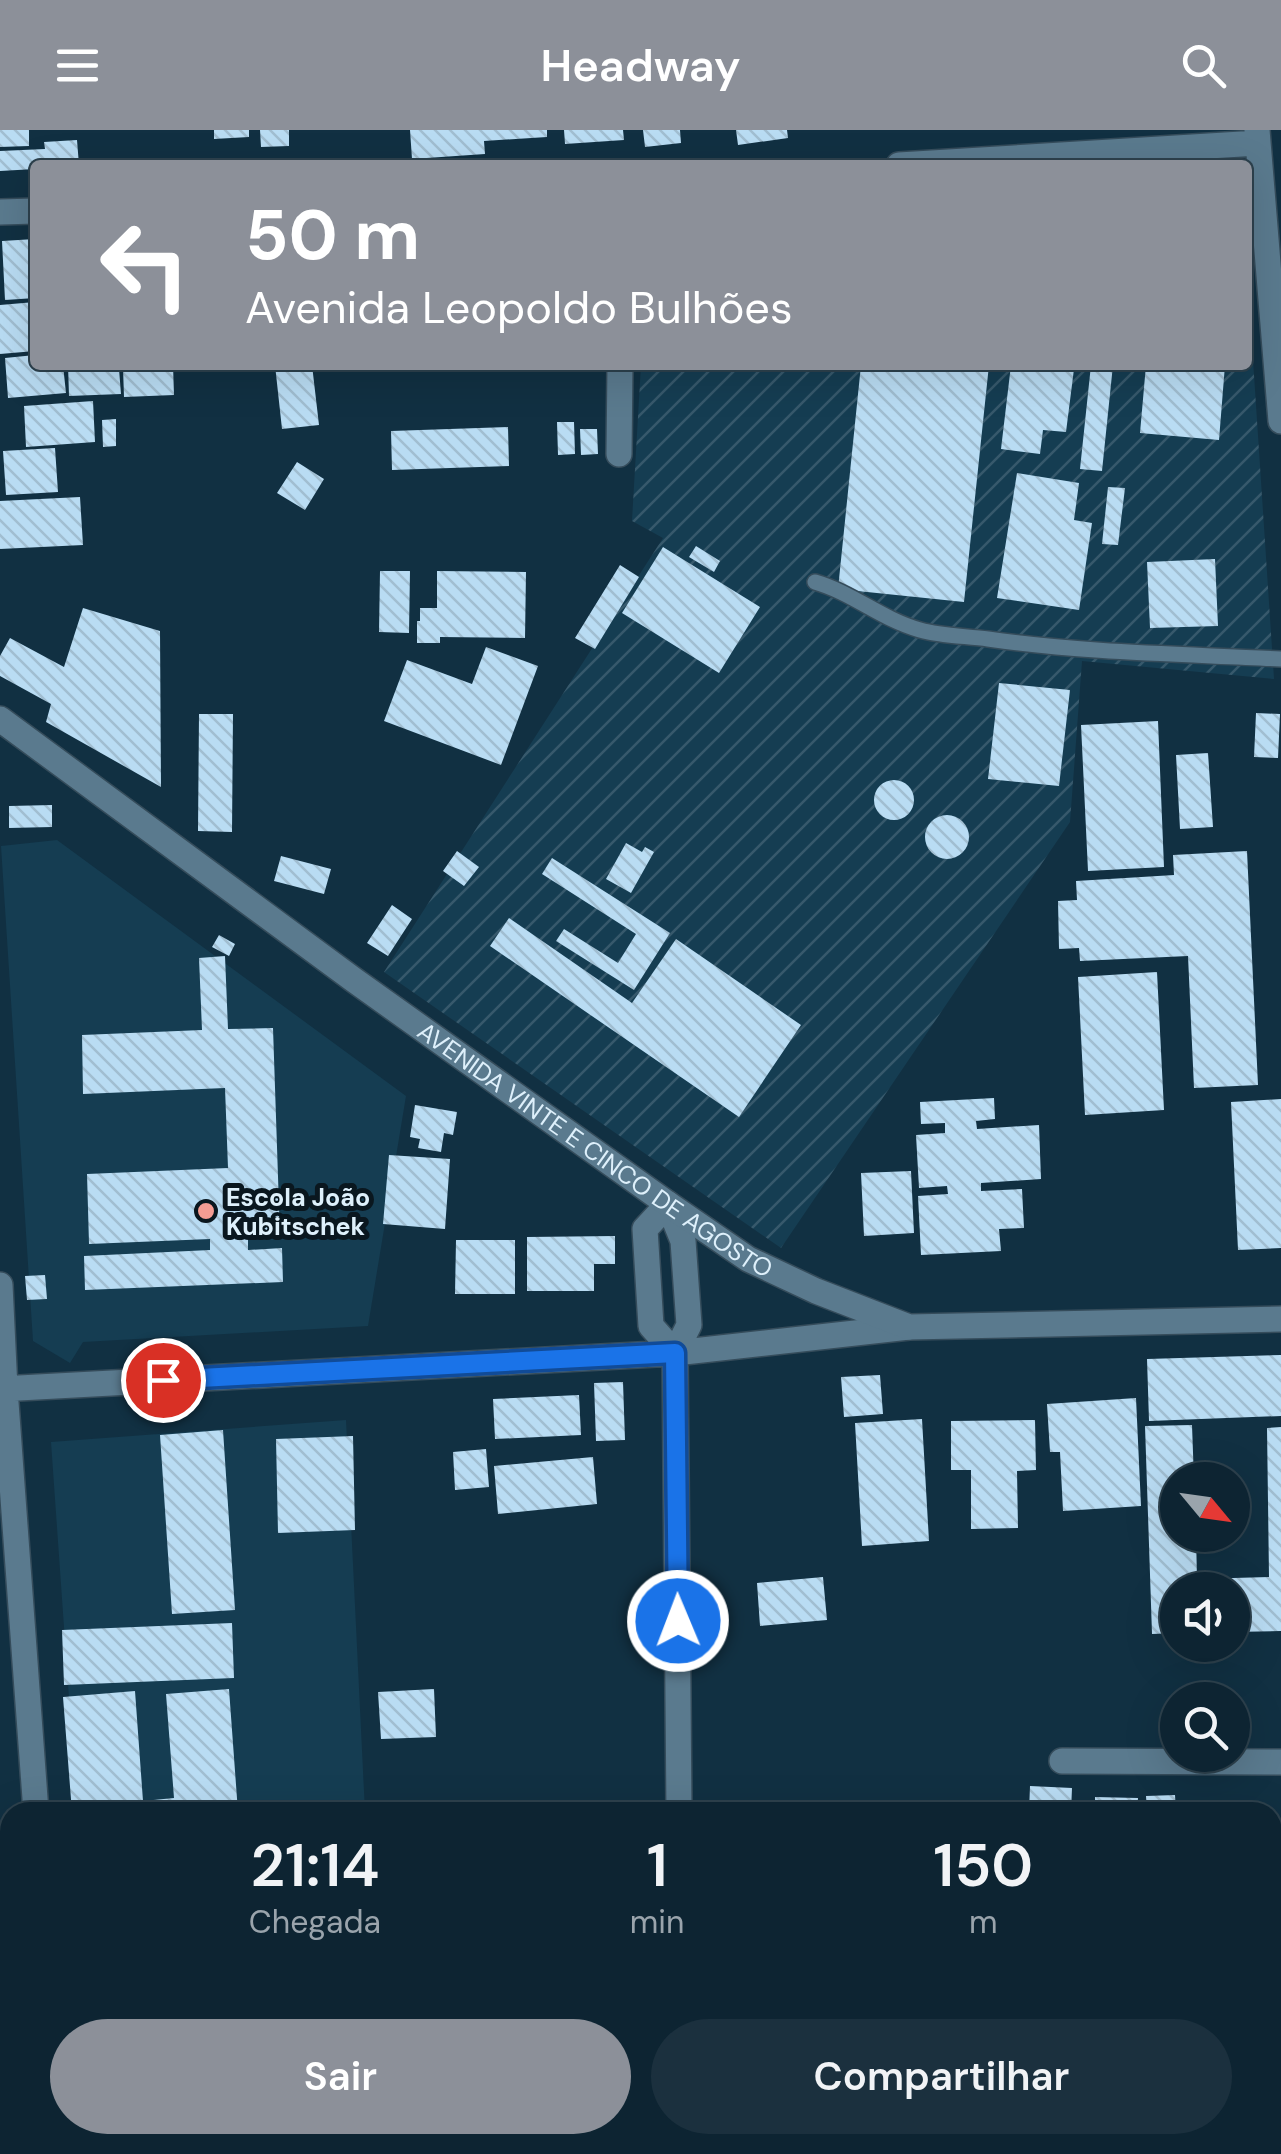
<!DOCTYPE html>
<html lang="pt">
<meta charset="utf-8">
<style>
body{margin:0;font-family:"DM Sans",sans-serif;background:#1b303e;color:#f1f3f6;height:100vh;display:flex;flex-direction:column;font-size:38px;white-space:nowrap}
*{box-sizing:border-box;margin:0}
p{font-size:32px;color:#9aa4ac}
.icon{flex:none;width:55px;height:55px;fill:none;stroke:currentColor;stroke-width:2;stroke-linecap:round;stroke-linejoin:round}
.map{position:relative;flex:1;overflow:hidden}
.sheet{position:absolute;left:0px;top:1672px;width:1282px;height:352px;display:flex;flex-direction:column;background:#0d2432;border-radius:30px 30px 0 0;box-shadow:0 10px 40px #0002,0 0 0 2px #2d414d}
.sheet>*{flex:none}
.hud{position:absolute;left:30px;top:30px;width:1222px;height:210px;border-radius:10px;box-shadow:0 10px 40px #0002,0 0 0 2px #2d414d;background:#8c9099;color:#fff;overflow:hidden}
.needle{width:65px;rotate:119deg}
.fabs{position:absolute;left:1160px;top:1332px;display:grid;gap:20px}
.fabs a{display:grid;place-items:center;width:90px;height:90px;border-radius:50%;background:#0d2432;box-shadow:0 10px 40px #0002,0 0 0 2px #2d414d;font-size:50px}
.pin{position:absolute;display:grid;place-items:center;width:85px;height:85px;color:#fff;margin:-42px;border:5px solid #fff;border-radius:50%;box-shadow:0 2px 10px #0007}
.me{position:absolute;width:110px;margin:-55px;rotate:359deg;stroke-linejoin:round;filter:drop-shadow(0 0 8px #0008)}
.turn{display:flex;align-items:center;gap:35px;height:210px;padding:0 50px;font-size:45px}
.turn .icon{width:130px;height:130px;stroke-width:2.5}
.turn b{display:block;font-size:70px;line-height:85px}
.eta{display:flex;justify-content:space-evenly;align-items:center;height:170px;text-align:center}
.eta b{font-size:60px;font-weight:600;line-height:70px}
.cta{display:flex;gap:20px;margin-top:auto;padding:20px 50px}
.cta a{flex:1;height:115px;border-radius:60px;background:#8c9099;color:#fff;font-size:40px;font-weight:600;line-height:115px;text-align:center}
.cta a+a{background:#1b303e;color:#f1f3f6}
header{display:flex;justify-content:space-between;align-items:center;height:130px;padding:0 50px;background:#8c9099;color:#fff;font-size:45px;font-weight:600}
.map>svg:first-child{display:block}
.built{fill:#153d52}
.industrial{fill:url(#industrial-furrows)}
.building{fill:url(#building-back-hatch)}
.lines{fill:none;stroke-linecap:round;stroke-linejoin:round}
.lane-casing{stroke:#354c5b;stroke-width:18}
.street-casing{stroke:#354c5b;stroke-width:28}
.secondary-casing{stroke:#354c5b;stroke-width:28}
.lane{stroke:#5a7a8e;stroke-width:15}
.street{stroke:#5a7a8e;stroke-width:25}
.secondary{stroke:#5a7a8e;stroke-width:25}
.route-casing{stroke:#114b97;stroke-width:25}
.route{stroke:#1a73e8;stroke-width:18}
.poi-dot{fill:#f59c93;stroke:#0a171f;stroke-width:4}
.labels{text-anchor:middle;stroke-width:10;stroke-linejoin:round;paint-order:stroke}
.street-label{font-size:25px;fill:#def0fb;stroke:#0a171f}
.poi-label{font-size:25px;font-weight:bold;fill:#def0fb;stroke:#0a171f;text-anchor:start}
</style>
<header><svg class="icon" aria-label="menu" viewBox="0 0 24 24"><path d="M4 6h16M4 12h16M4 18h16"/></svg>Headway<svg class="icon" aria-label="search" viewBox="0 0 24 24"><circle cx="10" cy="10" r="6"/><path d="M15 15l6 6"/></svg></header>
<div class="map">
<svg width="1281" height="2024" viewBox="0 0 1281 2024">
<defs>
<pattern id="industrial-furrows" width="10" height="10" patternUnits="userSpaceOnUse" patternTransform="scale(2.5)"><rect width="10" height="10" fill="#153d52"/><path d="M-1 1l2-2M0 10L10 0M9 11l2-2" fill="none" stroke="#37596c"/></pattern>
<pattern id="building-back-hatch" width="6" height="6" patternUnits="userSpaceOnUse" patternTransform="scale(2.5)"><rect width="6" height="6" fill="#b9dcf3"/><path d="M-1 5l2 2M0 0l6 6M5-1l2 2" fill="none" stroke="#a1bed1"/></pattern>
</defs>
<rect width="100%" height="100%" fill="#113042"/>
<path class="built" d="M57,710L406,966L368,1196L83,1212L70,1233L33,1211L1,716Z
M346,1290L365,1682H77L51,1312Z"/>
<path class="industrial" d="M1248,154L1274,549L1082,531L1070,692L781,1118L384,842L663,408L632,391L641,235H1248Z"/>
<path class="building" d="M0,0H29V16L0,17Z
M214,0H249V7L214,9Z
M260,0H289V16L261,17Z
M410,0H547V7L484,11L485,24L412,29Z
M564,0H623L624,10L565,14Z
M643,0H680L681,13L645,17Z
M736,0H787L788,8L738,15Z
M77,10L79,35H35V39L0,41V21L45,19L44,12Z
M35,109V168L5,170L2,111Z
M35,172V221L0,224V175Z
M35,225V235H63L66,263L8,268L5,228Z
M68,235H79L80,242L119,239L121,264L69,266Z
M132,235H173L174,265L124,267L123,238L132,237Z
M275,235H312L319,295L282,299Z
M861,235H989L964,472L838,459Z
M1011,235H1047L1074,239L1066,302L1043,300L1040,324L1001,319Z
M1091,235H1113L1102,341L1080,339Z
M1146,235H1225L1219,310L1140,303Z
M93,271L95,312L26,317L24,276Z
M116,289V316L103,317L102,290Z
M557,292H574L575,324L558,325Z
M508,297L509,336L392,340L391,301Z
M580,299H597L598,324L581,325Z
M55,318L58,362L6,365L3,321Z
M297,332L324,349L305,380L277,363Z
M1017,343L1079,353L1074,390L1092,393L1079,480L997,468Z
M1108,357L1125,358L1118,415L1102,414Z
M80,367L83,415L0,419V371Z
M696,416L720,431L714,442L689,427Z
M663,417L760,477L719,543L622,483Z
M1215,429L1218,496L1150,498L1147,432Z
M620,435L639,447L595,519L575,508Z
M380,441H410L409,503L379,502Z
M437,441L526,442L525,508L440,507V513H417V491H420V478H437Z
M83,478L160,501L161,657L46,592L51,574L0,546V526L10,508L64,537Z
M486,517L538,536L501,635L384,591L407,530L472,554Z
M999,553L1070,560L1059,656L988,649Z
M1256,583L1280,584L1278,628L1254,627Z
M199,584H233L232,702L198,701Z
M1158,591L1164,737L1088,741L1081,595Z
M1208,623L1213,697L1180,699L1176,625Z
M874 670a20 20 0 1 1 40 0a20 20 0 1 1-40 0Z
M52,675V697L9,698V676Z
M925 707a22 22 0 1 1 44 0a22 22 0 1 1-44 0Z
M626,713L642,722L645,717L654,722L631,763L606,749Z
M457,721L479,737L464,756L443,741Z
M1247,721L1258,955L1194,958L1188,826L1080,831L1079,818L1059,819L1058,771L1077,770L1076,751L1174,745L1173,725Z
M281,726L331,739L324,764L274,751Z
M552,728L670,803L634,860L556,811L564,799L618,833L636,804L542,744Z
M392,775L412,789L388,826L367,813Z
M509,788L632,873L676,809L801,895L739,987L490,816Z
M219,805L235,814L229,826L212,817Z
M225,826L228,899L273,898L280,1106L248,1108V1120L282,1118L283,1152L85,1160L84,1126L210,1120V1109L89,1114L87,1044L228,1038L225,958L83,964L82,905L202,900L199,828Z
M1157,842L1164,980L1085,985L1078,847Z
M994,968L995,989L976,991L977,999L1039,995L1041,1049L981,1053V1061L1022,1059L1024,1098L999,1099L1001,1121L921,1125L918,1066L948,1064L947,1056L919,1058L916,1005L945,1003V993L921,994L920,972Z
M1281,969V1118L1238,1120L1231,972Z
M415,975L457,982L453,1005L444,1003L441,1022L418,1018L420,1009L410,1007Z
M389,1025L450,1029L445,1099L383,1094Z
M911,1041L914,1103L864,1106L861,1043Z
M615,1106V1134H594V1161H527V1107Z
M456,1110H515V1164H455Z
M45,1145L47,1169L27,1170L25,1146Z
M1281,1225V1286L1149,1291L1147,1229Z
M880,1245L883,1284L844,1287L841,1247Z
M623,1252L625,1310L596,1311L594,1253Z
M579,1265L581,1305L495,1309L493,1269Z
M1136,1268L1141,1376L1063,1381L1060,1322H1050L1047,1274Z
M922,1289L929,1411L862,1416L855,1293Z
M1035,1290L1036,1340L1017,1341L1018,1398L971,1399V1340H951V1291Z
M1192,1295L1194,1350H1178V1405H1196L1197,1449L1269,1447L1267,1298L1281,1297V1501L1232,1502V1460H1178V1503L1152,1504L1145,1296Z
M223,1300L235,1480L172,1484L160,1305Z
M353,1306L355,1400L278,1403L276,1309Z
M486,1319L489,1357L455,1360L453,1322Z
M593,1327L597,1374L498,1384L494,1336Z
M823,1447L827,1490L760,1496L757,1453Z
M232,1493L234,1548L64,1555L62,1500Z
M229,1559L238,1682H72L63,1567L135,1561L143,1671L174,1668L166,1564Z
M434,1559L436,1607L381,1609L378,1562Z
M1030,1656L1072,1658L1071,1682H1029Z
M1175,1665L1176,1682H1147L1146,1666Z
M1095,1667L1138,1668L1137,1682H1095Z
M1281,1762V1815H1272V1763Z
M1281,1819V1855L1272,1856V1820Z
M1281,1858V1904H1272V1859Z
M1281,1908V1945H1272V1909Z
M1272,2007H1281V2024H1259V2015H1272Z
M541,2015H653L652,2024H599L541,2018Z
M1127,2015H1172V2024H1127Z
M1183,2015H1249L1250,2024H1183Z"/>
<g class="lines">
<g class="lane-casing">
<path id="lane" d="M815,452C853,463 881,489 920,500C941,506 966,506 988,509C1085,523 1184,524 1281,529"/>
</g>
<g class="street-casing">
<path id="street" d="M1257,0L1281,291
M899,35L1258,13
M0,82L35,81
M619,324L620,235
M0,1155L5,1259L36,1682
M675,1223L651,1196L645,1099L668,1074L683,1111L689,1195L675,1223L679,1682
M0,1259L675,1223L909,1197
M1062,1631L1281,1632
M63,2015L64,2024
M688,2015L689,2024"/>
</g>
<g class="secondary-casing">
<g id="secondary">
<path id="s1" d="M0,589L354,850L668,1074L748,1129L816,1161L909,1197L1281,1189"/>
</g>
</g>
<use href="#lane" class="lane"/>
<use href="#street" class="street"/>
<use href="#secondary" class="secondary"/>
</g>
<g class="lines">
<g class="route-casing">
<path id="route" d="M163,1250L675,1223L678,1491"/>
</g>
<use href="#route" class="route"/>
</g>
<circle class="poi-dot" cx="206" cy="1081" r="10"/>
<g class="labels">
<g class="street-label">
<text dy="9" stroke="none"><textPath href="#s1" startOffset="735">AVENIDA VINTE E CINCO DE AGOSTO</textPath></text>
</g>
<g class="poi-label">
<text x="226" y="1076">Escola João<tspan x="226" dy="29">Kubitschek</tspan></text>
</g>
</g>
</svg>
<div class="fabs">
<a><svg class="needle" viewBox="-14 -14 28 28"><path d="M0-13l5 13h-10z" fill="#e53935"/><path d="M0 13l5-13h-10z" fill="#9aa4ac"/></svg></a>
<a><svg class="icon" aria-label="sound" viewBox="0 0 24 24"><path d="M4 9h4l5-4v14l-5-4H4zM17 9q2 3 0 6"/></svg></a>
<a><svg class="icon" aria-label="search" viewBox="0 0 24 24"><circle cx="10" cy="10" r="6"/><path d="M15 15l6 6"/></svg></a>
</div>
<div class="pin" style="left:163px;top:1250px;background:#d93025"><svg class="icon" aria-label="arrive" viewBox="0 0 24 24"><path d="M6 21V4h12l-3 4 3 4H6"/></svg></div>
<svg class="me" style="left:678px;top:1491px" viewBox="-20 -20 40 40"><circle r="17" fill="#1a73e8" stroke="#fff" stroke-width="3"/><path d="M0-11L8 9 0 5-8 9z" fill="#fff"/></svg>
<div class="hud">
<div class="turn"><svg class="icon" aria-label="left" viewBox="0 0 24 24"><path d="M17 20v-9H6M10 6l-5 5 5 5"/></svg><div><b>50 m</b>Avenida Leopoldo Bulhões</div></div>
</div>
<section class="sheet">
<div class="eta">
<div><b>21:14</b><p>Chegada</p></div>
<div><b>1</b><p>min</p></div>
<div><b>150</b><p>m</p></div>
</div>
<div class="cta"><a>Sair</a><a>Compartilhar</a></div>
</section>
</div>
